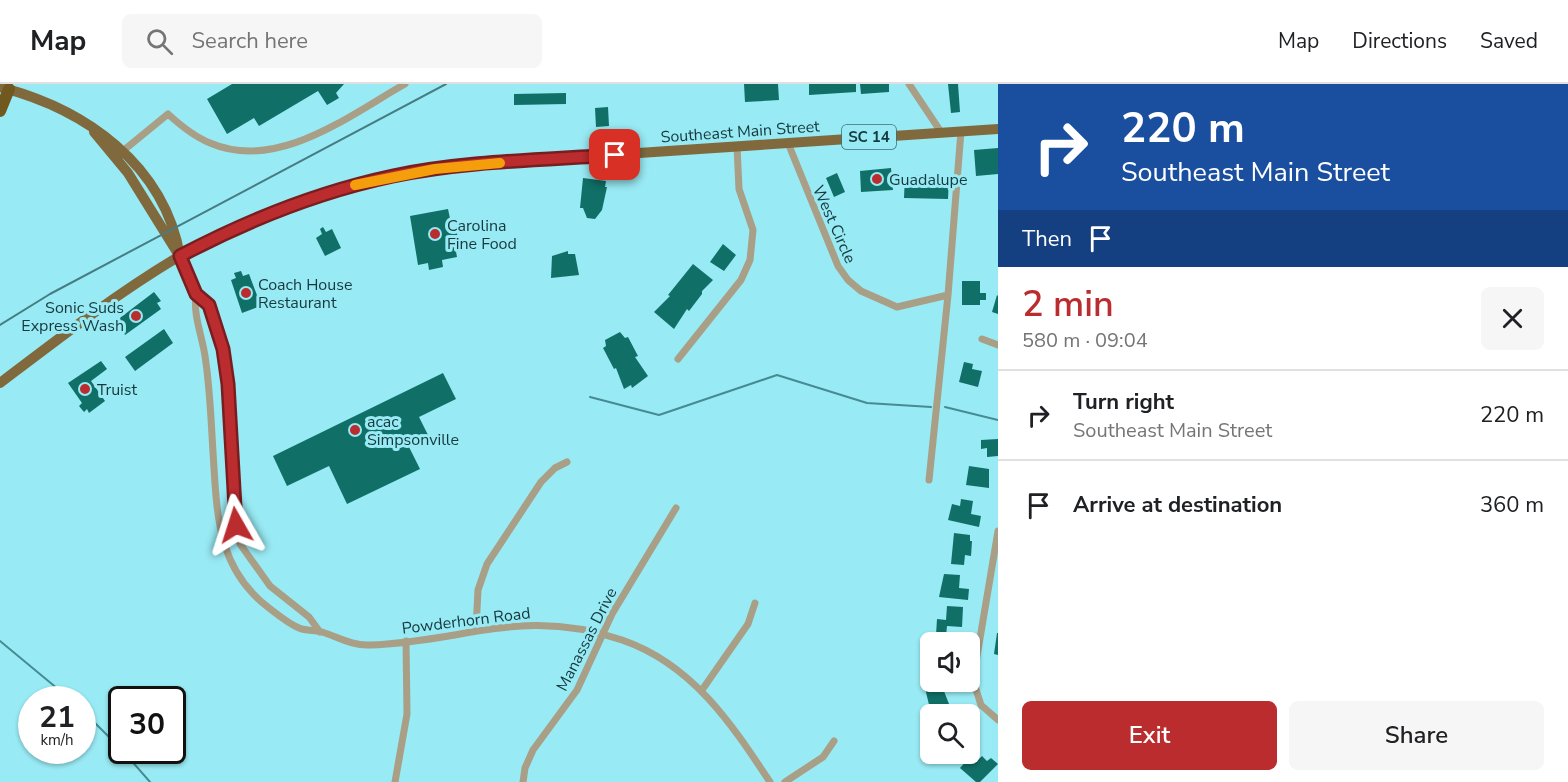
<!DOCTYPE html>
<meta charset="utf-8">
<style>
body{margin:0;font-family:"Nunito Sans",sans-serif;background:#f6f6f6;color:#202124;height:100vh;display:flex;flex-direction:column;font-size:22px;white-space:nowrap}
*{box-sizing:border-box;margin:0}
p{font-size:20px;color:#757577}
.icon{flex:none;width:33px;height:33px;fill:none;stroke:currentColor;stroke-width:2;stroke-linecap:round;stroke-linejoin:round}
.map{position:relative;flex:1;overflow:hidden}
.drawer{display:flex;flex-direction:column;background:#fff;width:570px}
.drawer>*{flex:none}
.hud{background:#1a4fa0;color:#fff;overflow:hidden}
.controls{position:absolute;left:920px;top:548px;display:grid;gap:12px}
.controls a{display:grid;place-items:center;width:60px;height:60px;border-radius:9px;background:#fff;box-shadow:0 2px 4px #0004;font-size:30px}
.speed{position:absolute;left:18px;top:602px;display:flex;gap:12px;font-size:30px;font-weight:700;text-align:center}
.speed>*{display:grid;place-content:center;width:78px;height:78px;border-radius:50%;background:#fff;box-shadow:0 2px 4px #0004;line-height:1}
.speed small{font-size:15px;font-weight:400}
.speed .limit{border:3px solid #111;border-radius:9px;background:#fff;color:#111}
.pin{position:absolute;display:grid;place-items:center;width:51px;height:51px;color:#fff;margin:-26px;border-radius:12px;box-shadow:0 3px 9px #0006}
.me{position:absolute;width:66px;margin:-33px;rotate:354deg;stroke-linejoin:round;filter:drop-shadow(0 0 4px #0008)}
.turn{display:flex;align-items:center;gap:21px;height:126px;padding:0 24px;font-size:27px}
.turn .icon{width:78px;height:78px;stroke-width:2.5}
.turn b{display:block;font-size:42px;line-height:51px}
.then{display:flex;align-items:center;height:57px;padding:0 24px;background:#0003;gap:12px;font-size:22px}
.round{display:grid;place-items:center;flex:none;width:63px;height:63px;border-radius:9px;background:#f6f6f6}
.summary{display:flex;align-items:center;justify-content:space-between;height:102px;padding:0 24px}
h1{font-size:36px;font-weight:600;line-height:45px;color:#bb2c2f}
.primary-button{display:flex;gap:12px;margin-top:auto;padding:12px 24px}
.primary-button a{flex:1;height:69px;border-radius:9px;background:#bb2c2f;color:#fff;font-size:24px;font-weight:600;line-height:69px;text-align:center}
.primary-button a+a{background:#f6f6f6;color:#202124}
ul{padding:0;list-style:none}
li{display:flex;align-items:center;gap:18px;height:90px;padding:0 24px;border-top:2px solid #e0e0e0}
li div{flex:1}
li b{display:block;font-size:22px}
li em{font-style:normal}
header{display:flex;align-items:center;gap:36px;box-sizing:border-box;height:84px;padding:0 30px;background:#fff;border-bottom:2px solid #e0e0e0}
header strong{font-size:28px}
nav{display:flex;gap:33px;margin-inline-start:auto;font-size:21px}
.search{width:420px;height:54px;background:#f6f6f6;display:flex;align-items:center;gap:15px;box-sizing:border-box;padding:0 21px;border-radius:9px;color:#757577;font-size:22px}
main{display:flex;flex:1;min-height:0}
.map>svg:first-child{display:block}
.lines{fill:none;stroke-linecap:round;stroke-linejoin:round}
.stream{stroke:#468b92;stroke-width:2}
.building{fill:#106f66}
.minor{stroke:#a99e86;stroke-width:7}
.primary{stroke:#806a3d;stroke-width:10}
.motorway{stroke:#71581e;stroke-width:12}
.rail{stroke:#477c83;stroke-width:2}
.route-casing{stroke:#7a1d1f;stroke-width:15}
.route{stroke:#bb2c2f;stroke-width:10}
.slow{stroke:#f59e0b;stroke-width:10}
.poi-dot{fill:#bb2c2f;stroke:#98eaf4;stroke-width:2}
.labels{text-anchor:middle;stroke-width:6;stroke-linejoin:round;paint-order:stroke}
.shield{fill:#98eaf4;stroke:#3d6e74;stroke-width:1.5}
.shield-label{font-size:15px;font-weight:bold;fill:#16393d}
.street-label{font-size:16px;fill:#16393d;stroke:#98eaf4}
.poi-label{font-size:16px;fill:#16393d;stroke:#98eaf4;text-anchor:start}
</style>
<header>
<strong>Map</strong>
<div class="search"><svg class="icon" aria-label="search" viewBox="0 0 24 24"><circle cx="10" cy="10" r="6"/><path d="M15 15l6 6"/></svg>Search here</div>
<nav><a>Map</a><a>Directions</a><a>Saved</a></nav>
</header>
<main>
<div class="map">
<svg width="998" height="698" viewBox="0 0 998 698">
<rect width="100%" height="100%" fill="#98eaf4"/>
<g class="lines">
<path class="stream" d="M590,313L659,331L777,291L867,319L931,323
M945,323L998,336
M0,557L70,615
M82,626L122,666
M122,666L150,698"/>
</g>
<path class="building" d="M232,0H344L336,9L339,14L327,21L318,7L259,42L254,34L227,50L207,15Z
M744,0H778L779,16L745,18Z
M809,0H856V8L809,11Z
M860,0H889V8L861,10Z
M948,0H958L960,28L951,29Z
M566,9V20L514,21V10Z
M608,23L609,42L596,43L595,24Z
M998,64V90L976,92L974,66Z
M891,84L893,106L861,108L860,87Z
M837,89L845,108L834,113L826,94Z
M905,91L949,93L948,115L904,114Z
M583,94L606,97L605,103H607L602,126L595,135L587,134L583,124H580Z
M448,125L452,144L456,143L458,156L454,157L457,173L442,176L443,183L429,186L428,179L418,181L410,132Z
M323,143L326,148L332,145L341,164L325,172L316,154L322,150L320,145Z
M723,160L736,171L724,187L710,178Z
M568,167V170H575L579,191L551,194L552,172Z
M693,180L713,196L702,207V210L689,227L687,225L674,245L654,228L670,212L668,211Z
M241,187L243,192L249,190L261,222L242,229L231,196L236,194L234,189Z
M962,197H980V209H986V216H980V221H962Z
M154,208L161,217L157,219L161,225L125,251L122,245L118,248L112,240Z
M997,211L998,212V230L992,228Z
M164,245L173,259L135,287L125,273Z
M620,248L625,254L628,253L638,272L635,273L648,292L632,304L631,301L624,305L616,284L614,285L603,264L606,262L605,256Z
M101,277L107,285L91,297L105,317L89,329L87,325L84,328L79,322L82,319L68,299Z
M964,278L973,280L972,285L982,287L978,303L959,298Z
M443,289L456,315L419,333L429,353L409,363L420,385L347,420L329,382L287,402L273,372Z
M998,355V372L987,373V364L981,365V356Z
M969,382L989,385V404L966,401Z
M961,415L973,417L971,430L981,432L979,443L948,436L952,420L960,422Z
M954,449L970,451V457H972L971,472L965,471L964,481L951,480Z
M944,490L960,491L959,504L969,505L968,516L939,513Z
M947,522L963,523L962,543L947,542L946,552L936,551L937,535L946,536Z
M997,549H998V571L994,570Z
M924,571H930V592H925Z
M940,597L949,620L936,623L937,627L931,629L924,600Z
M930,631V641L922,642L920,633Z
M969,644L975,651L969,657Z
M982,672L987,677L991,674L998,680L980,698H976L960,684L968,675L970,677L974,673L978,676Z"/>
<g class="lines">
<path class="minor" d="M909,0L941,48
M788,59L838,182L848,196L861,207L897,223L948,211L961,47
M124,66L168,30C180,41 195,53 210,59C278,88 348,32 405,0
M180,172L196,210L209,221L223,265L228,300L233,422L240,460L270,502L309,533L320,548
M196,210C193,232 202,251 205,272C210,304 211,336 213,368C217,428 216,484 269,524C278,531 289,540 299,544C306,547 315,546 322,548C338,553 352,562 370,561C464,558 524,522 622,556C692,580 731,639 770,698
M982,255L998,261
M678,275L741,196L750,176L753,146L739,105L737,62
M929,396L948,211
M998,447L973,596L981,621L998,636
M476,545L478,506L487,480L541,398L555,384L567,378
M702,606L748,540L755,519
M395,698L407,630L406,557
M523,698L525,684L533,666L577,606L612,530L676,424
M785,698L823,673L834,657"/>
<path class="primary" d="M0,3C85,25 164,80 180,172
M94,48L128,89L177,168
M0,299C58,255 116,210 178,173C273,116 381,91 489,79L998,45"/>
<path class="motorway" d="M0,27L9,5"/>
<path class="rail" d="M0,241L50,210L446,0"/>
</g>
<g class="lines">
<g class="route-casing">
<path id="route" d="M236,441L228,300L223,265L209,221L196,210L180,172C248,136 318,108 393,92C465,77 541,76 615,71"/>
</g>
<use href="#route" class="route"/>
<path class="slow" d="M355,101L435,85L500,79"/>
</g>
<g class="poi-dot">
<circle cx="877" cy="95" r="6"/>
<circle cx="435" cy="150" r="6"/>
<circle cx="246" cy="209" r="6"/>
<circle cx="136" cy="232" r="6"/>
<circle cx="85" cy="305" r="6"/>
<circle cx="355" cy="346" r="6"/>
</g>
<g class="labels">
<rect class="shield" x="842" y="41" width="54" height="24" rx="4.5"/>
<g class="shield-label">
<text x="869" y="58">SC 14</text>
</g>
<g class="street-label">
<text transform="translate(740 47) rotate(-4)" y="6">Southeast Main Street</text>
<text transform="translate(835 140) rotate(66)" y="6">West Circle</text>
<text transform="translate(466 536) rotate(-7)" y="6">Powderhorn Road</text>
<text transform="translate(586 555) rotate(-63)" y="6">Manassas Drive</text>
</g>
<g class="poi-label">
<text x="889" y="101">Guadalupe</text>
<text x="447" y="147">Carolina<tspan x="447" dy="18">Fine Food</tspan></text>
<text x="258" y="206">Coach House<tspan x="258" dy="18">Restaurant</tspan></text>
<text x="124" y="229" text-anchor="end">Sonic Suds<tspan x="124" dy="18">Express Wash</tspan></text>
<text x="97" y="311">Truist</text>
<text x="367" y="343">acac<tspan x="367" dy="18">Simpsonville</tspan></text>
</g>
</g>
</svg>
<div class="controls">
<a><svg class="icon" aria-label="sound" viewBox="0 0 24 24"><path d="M4 9h4l5-4v14l-5-4H4zM17 9q2 3 0 6"/></svg></a>
<a><svg class="icon" aria-label="search" viewBox="0 0 24 24"><circle cx="10" cy="10" r="6"/><path d="M15 15l6 6"/></svg></a>
</div>
<div class="speed"><div>21<small>km/h</small></div><div class="limit">30</div></div>
<div class="pin" style="left:615px;top:71px;background:#d93025"><svg class="icon" aria-label="arrive" viewBox="0 0 24 24"><path d="M6 21V4h12l-3 4 3 4H6"/></svg></div>
<svg class="me" style="left:236px;top:441px" viewBox="-20 -20 40 40"><path d="M0-17L14 15 0 8-14 15z" fill="#bb2c2f" stroke="#fff" stroke-width="4"/></svg>
</div>
<section class="drawer">
<div class="hud">
<div class="turn"><svg class="icon" aria-label="right" viewBox="0 0 24 24"><path d="M7 20v-9h11M14 6l5 5-5 5"/></svg><div><b>220 m</b>Southeast Main Street</div></div>
<div class="then">Then<svg class="icon" aria-label="arrive" viewBox="0 0 24 24"><path d="M6 21V4h12l-3 4 3 4H6"/></svg></div>
</div>
<div class="summary"><div><h1>2 min</h1><p>580 m · 09:04</p></div><a class="round"><svg class="icon" aria-label="close" viewBox="0 0 24 24"><path d="M6 6l12 12M18 6L6 18"/></svg></a></div>
<ul>
<li><svg class="icon" aria-label="right" viewBox="0 0 24 24"><path d="M7 20v-9h11M14 6l5 5-5 5"/></svg><div><b>Turn right</b><p>Southeast Main Street</p></div><em>220 m</em></li>
<li><svg class="icon" aria-label="arrive" viewBox="0 0 24 24"><path d="M6 21V4h12l-3 4 3 4H6"/></svg><div><b>Arrive at destination</b></div><em>360 m</em></li>
</ul>
<div class="primary-button"><a>Exit</a><a>Share</a></div>
</section>
</main>
